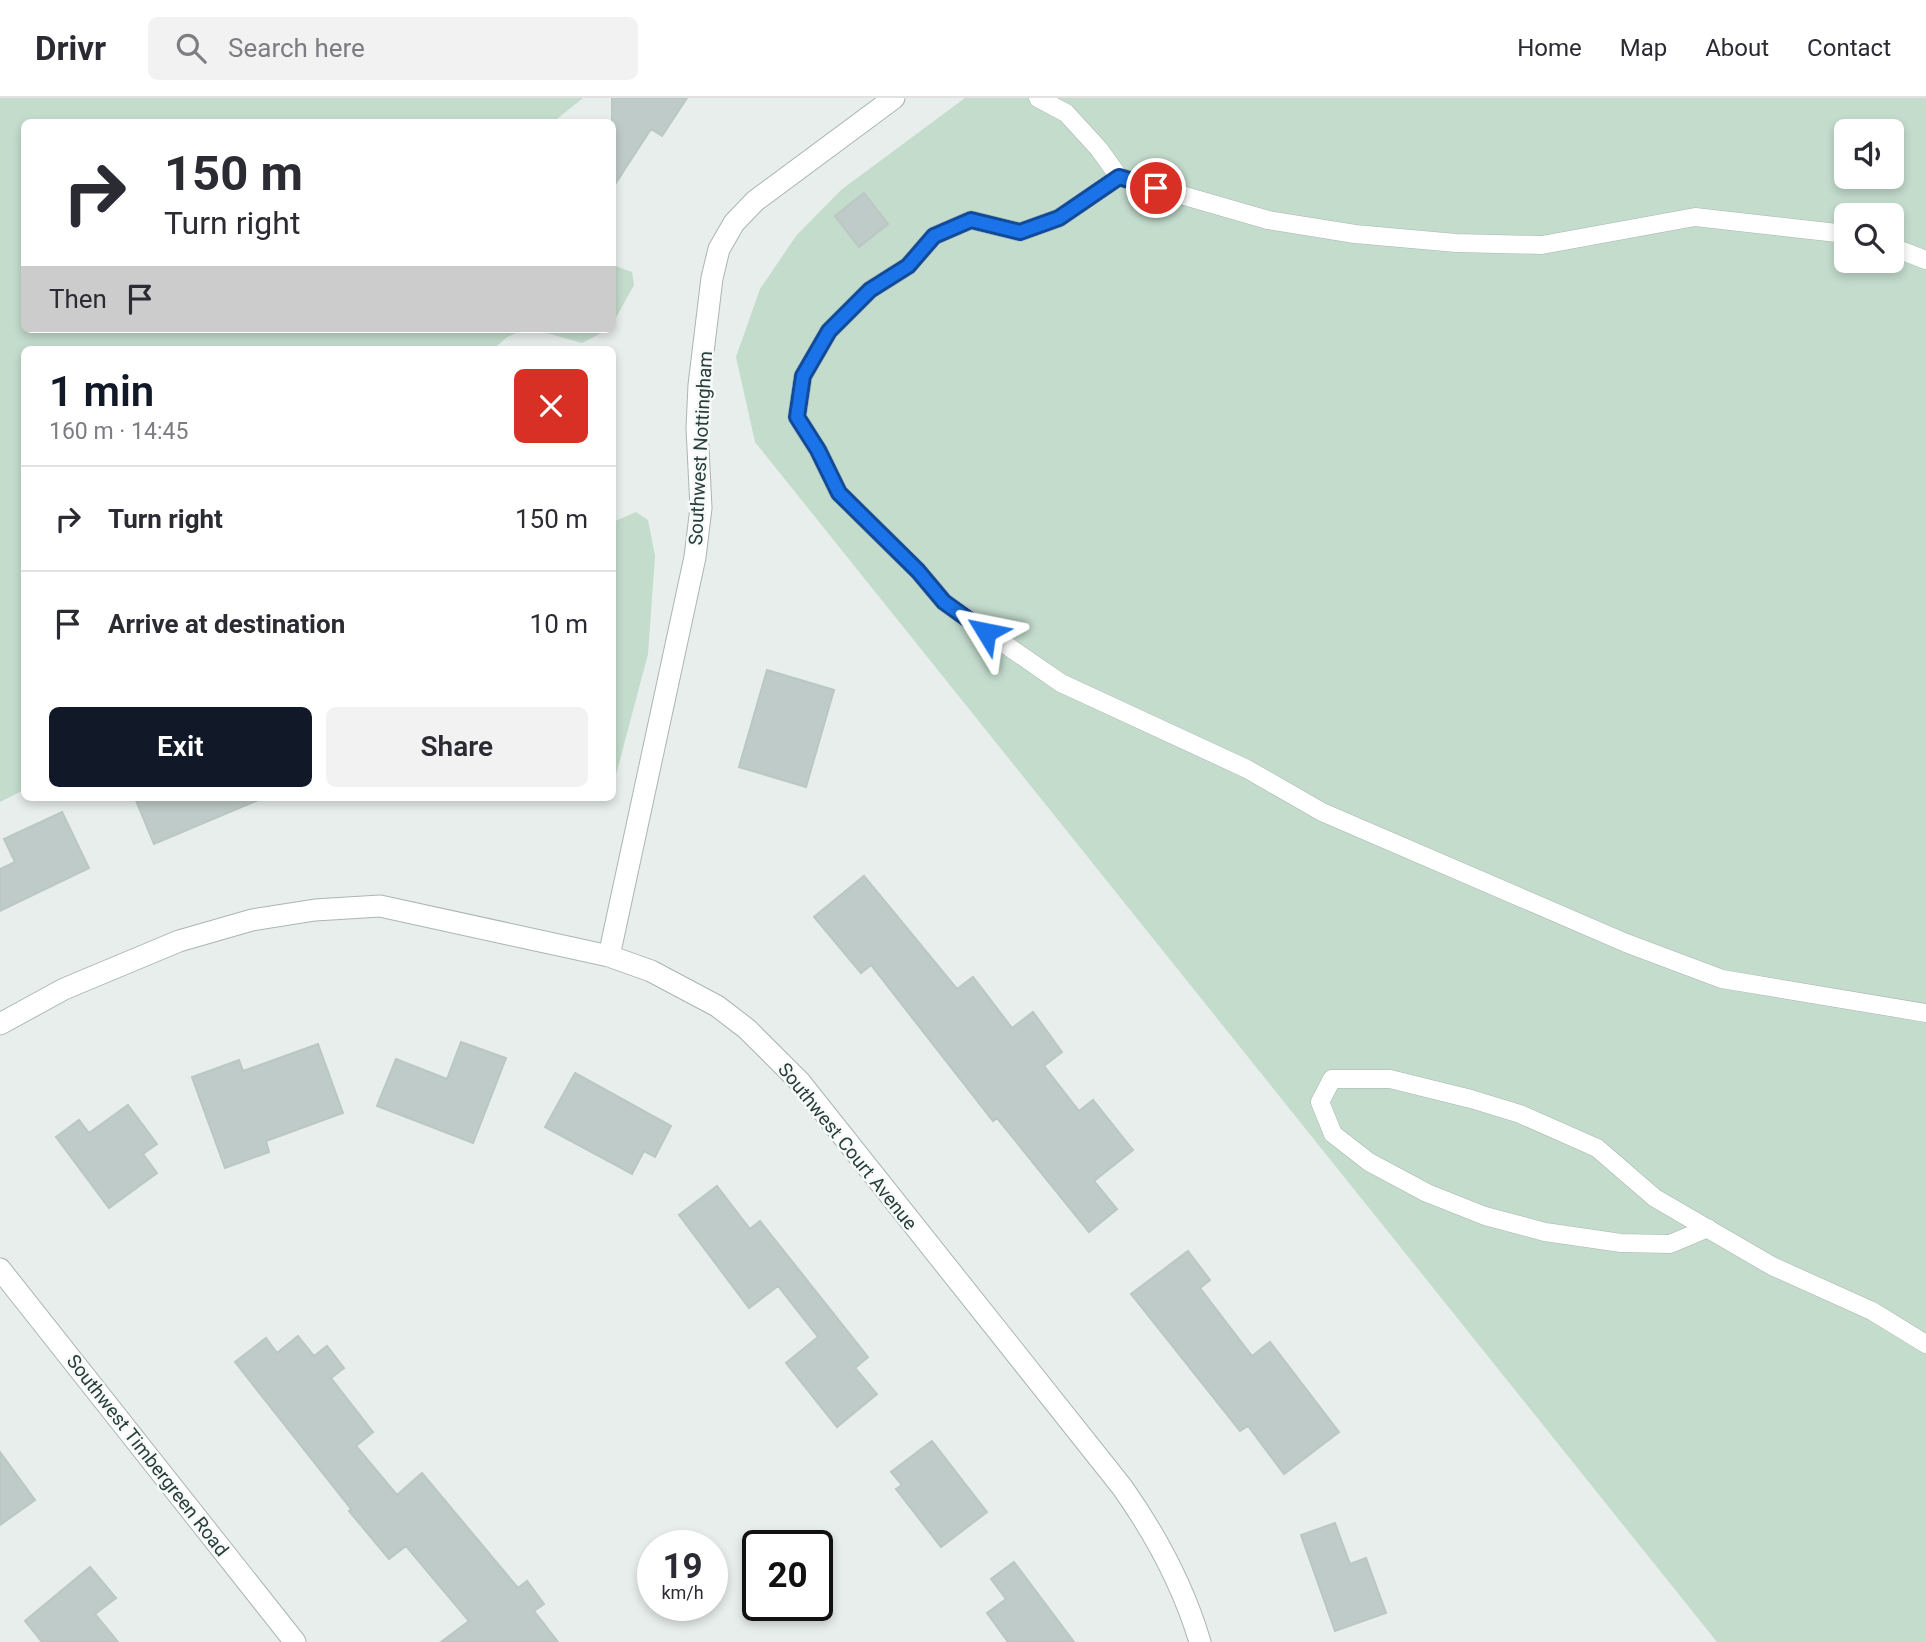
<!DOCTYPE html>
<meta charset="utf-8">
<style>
body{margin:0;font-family:Roboto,sans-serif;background:#f2f2f3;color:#2b2b33;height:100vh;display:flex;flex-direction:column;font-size:26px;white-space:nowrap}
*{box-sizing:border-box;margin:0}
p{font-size:23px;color:#7c7c81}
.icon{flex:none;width:38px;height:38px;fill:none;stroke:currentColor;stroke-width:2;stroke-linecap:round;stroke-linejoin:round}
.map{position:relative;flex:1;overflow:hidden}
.drawer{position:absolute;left:21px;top:248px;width:595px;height:455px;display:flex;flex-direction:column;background:#fff;border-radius:10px;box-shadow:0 4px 10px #0003}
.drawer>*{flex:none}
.hud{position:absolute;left:21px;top:21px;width:595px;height:214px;border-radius:10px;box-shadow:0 4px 10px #0003;background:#fff;color:#2b2b33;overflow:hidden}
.tools{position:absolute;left:1834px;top:21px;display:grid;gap:14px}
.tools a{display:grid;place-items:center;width:70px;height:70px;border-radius:10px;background:#fff;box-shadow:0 4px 10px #0003;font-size:35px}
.speed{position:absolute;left:637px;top:1432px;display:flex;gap:14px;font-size:35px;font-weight:700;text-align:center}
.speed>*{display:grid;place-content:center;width:91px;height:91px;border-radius:50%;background:#fff;box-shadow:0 4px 10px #0003;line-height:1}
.speed small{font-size:18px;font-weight:400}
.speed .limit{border:4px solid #111;border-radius:10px;background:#fff;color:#111}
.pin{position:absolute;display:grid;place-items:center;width:60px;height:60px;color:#fff;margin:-30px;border:4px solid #fff;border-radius:50%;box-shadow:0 2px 7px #0007}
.me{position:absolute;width:77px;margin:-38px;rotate:305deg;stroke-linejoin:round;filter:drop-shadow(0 0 5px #0008)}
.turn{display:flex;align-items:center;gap:24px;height:147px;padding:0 28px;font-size:32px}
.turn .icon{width:91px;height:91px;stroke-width:2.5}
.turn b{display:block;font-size:49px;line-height:60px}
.then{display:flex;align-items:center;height:66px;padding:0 28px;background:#0003;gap:14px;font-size:26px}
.round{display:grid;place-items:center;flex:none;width:74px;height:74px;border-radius:10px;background:#f2f2f3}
.head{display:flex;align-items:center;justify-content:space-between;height:119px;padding:0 28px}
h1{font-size:42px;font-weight:600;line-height:52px;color:#111827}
.action{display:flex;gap:14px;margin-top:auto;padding:14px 28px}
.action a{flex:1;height:80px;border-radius:10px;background:#111827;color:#fff;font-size:28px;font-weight:600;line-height:80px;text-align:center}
.action a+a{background:#f2f2f3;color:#2b2b33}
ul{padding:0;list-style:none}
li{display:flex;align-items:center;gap:21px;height:105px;padding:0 28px;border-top:2px solid #e1e1e2}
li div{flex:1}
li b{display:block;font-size:26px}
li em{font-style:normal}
header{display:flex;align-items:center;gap:42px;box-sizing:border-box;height:98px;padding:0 35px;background:#fff;border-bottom:2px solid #e1e1e2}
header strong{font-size:33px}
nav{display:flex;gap:38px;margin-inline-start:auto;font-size:24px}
.search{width:490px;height:63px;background:#f2f2f3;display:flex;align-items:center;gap:18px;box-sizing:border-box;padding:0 24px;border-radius:10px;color:#7c7c81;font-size:26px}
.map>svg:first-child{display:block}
.green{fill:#c3dccc;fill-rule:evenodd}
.building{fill:#bfcbc8;stroke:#bac7c3;stroke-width:2}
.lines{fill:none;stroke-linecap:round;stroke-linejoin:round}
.lane-casing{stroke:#aab6b2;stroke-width:19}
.street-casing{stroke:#aab6b2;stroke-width:23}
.lane{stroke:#fff;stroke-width:18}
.street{stroke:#fff;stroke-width:21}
.route-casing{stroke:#114b97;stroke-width:18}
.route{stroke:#1a73e8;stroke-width:12}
.labels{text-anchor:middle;stroke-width:5;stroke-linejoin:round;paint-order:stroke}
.street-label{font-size:19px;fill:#273e3a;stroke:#f7faf9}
</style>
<header>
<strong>Drivr</strong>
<div class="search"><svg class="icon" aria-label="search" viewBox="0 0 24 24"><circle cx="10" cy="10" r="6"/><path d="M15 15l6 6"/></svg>Search here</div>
<nav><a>Home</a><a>Map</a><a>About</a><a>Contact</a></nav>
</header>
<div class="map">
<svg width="1926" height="1544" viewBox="0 0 1926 1544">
<rect width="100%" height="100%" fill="#e7eeeb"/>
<path class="green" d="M0,0H583L553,24H24V231H523L506,240L492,252H24V692L0,704Z
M965,0H1926V1544H1717L755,344L736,259L760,191L796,138L841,92ZM1846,33H1892V79H1846ZM1846,117H1892V163H1846Z
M613,167L632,174L634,187L613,225Z
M532,231H609L582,245Z
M636,414L648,422L655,458L648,556L613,688V424Z"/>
<path class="building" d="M612,0H687L662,38L651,31L612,91Z
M864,95L888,126L859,149L835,118Z
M767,572L834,592L806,689L739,669Z
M135,700H263L154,746Z
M62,714L89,770L0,813V771L15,764L4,741Z
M864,778L957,891L973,879L1012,930L1033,914L1062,954L1044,968L1079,1013L1093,1002L1133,1052L1094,1083L1117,1111L1089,1134L997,1020L993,1023L871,867L861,875L814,819Z
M461,944L506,960L473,1045L377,1008L396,961L447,981Z
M318,946L343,1015L266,1043L269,1054L225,1070L192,979L239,962L243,973Z
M575,975L671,1028L655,1059L644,1053L632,1076L545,1029Z
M128,1007L157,1046L143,1056L157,1075L109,1110L56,1039L79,1022L89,1035Z
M717,1088L750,1131L760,1123L868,1259L855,1270L877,1296L837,1329L786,1265L818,1239L778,1188L749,1210L679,1117Z
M1188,1153L1210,1182L1200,1190L1252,1258L1270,1244L1339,1334L1284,1376L1248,1328L1240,1333L1131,1196Z
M298,1238L314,1258L327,1248L344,1270L331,1280L373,1334L356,1348L397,1397L422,1375L518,1490L527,1483L544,1506L534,1513L558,1544H441L469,1523L406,1448L389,1461L349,1413L351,1411L235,1264L266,1240L277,1255Z
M932,1343L987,1414L941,1449L896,1391L902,1387L891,1374Z
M0,1354L35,1402L0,1427Z
M1335,1425L1350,1466L1366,1460L1386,1515L1335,1533L1301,1437Z
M1014,1464L1074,1544H1008L987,1515L1006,1501L991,1481Z
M90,1469L116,1500L95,1516L118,1544H42L25,1523Z"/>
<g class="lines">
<g class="lane-casing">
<path id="lane" d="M1038,0L1066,15L1099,51L1119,79L1268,122L1355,136L1456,145L1542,147L1695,119L1846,136
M1119,79L1059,120L1020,134L971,122L934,138L908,168L870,192L829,233L803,278L797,319L818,352L839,395L918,473L944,504L1061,585L1247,671L1322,714L1626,845L1722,881L1926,915
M1892,149L1926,162
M1708,1130L1670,1146L1621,1145L1545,1134L1485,1118L1427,1095L1369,1064L1333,1036L1320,1004L1332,981H1390L1471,1001L1520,1016L1597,1050L1655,1100L1772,1168L1872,1213L1926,1246"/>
</g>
<g class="street-casing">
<path id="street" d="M609,858L695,459L701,410L697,330L699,287L712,180L719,151L734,125L755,103L894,0
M0,926L64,891L179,843L252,822L315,812L380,808L609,858L651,873L717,908L747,931L800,984L1122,1389C1156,1437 1183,1487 1200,1544
M0,1171L295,1544"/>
</g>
<use href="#lane" class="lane"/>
<use href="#street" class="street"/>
</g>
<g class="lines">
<g class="route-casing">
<path id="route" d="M986,534L944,504L918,473L839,395L818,352L797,319L803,278L829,233L870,192L908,168L934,138L971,122L1020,134L1059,120L1119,79L1156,90"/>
</g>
<use href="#route" class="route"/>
</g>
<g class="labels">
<g class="street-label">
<text transform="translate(700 350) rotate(-87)" y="7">Southwest Nottingham</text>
<text transform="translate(848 1048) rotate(51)" y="7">Southwest Court Avenue</text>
<text transform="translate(148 1357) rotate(52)" y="7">Southwest Timbergreen Road</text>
</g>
</g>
</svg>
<div class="tools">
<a><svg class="icon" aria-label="sound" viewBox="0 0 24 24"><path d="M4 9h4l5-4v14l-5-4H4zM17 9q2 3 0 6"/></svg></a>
<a><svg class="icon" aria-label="search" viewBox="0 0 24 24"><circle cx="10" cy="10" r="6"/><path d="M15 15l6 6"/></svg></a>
</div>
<div class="speed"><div>19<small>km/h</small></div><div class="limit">20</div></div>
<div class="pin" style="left:1156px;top:90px;background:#d93025"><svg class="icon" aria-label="arrive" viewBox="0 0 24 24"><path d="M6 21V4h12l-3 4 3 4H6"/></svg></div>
<svg class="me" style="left:986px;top:534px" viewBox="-20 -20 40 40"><path d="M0-17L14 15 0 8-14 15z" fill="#1a73e8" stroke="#fff" stroke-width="4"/></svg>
<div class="hud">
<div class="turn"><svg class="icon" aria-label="right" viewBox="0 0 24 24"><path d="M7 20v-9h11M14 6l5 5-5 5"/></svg><div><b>150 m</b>Turn right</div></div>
<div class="then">Then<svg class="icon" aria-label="arrive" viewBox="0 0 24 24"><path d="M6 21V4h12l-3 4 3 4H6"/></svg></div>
</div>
<section class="drawer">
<div class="head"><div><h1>1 min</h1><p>160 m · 14:45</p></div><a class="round" style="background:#d93025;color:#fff"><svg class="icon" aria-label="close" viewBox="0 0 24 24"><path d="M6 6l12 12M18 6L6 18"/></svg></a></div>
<ul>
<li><svg class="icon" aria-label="right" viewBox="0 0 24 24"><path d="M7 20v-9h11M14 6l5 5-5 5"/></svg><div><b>Turn right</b></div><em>150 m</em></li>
<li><svg class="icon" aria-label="arrive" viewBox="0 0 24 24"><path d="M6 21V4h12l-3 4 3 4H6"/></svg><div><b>Arrive at destination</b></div><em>10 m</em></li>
</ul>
<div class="action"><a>Exit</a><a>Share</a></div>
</section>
</div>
